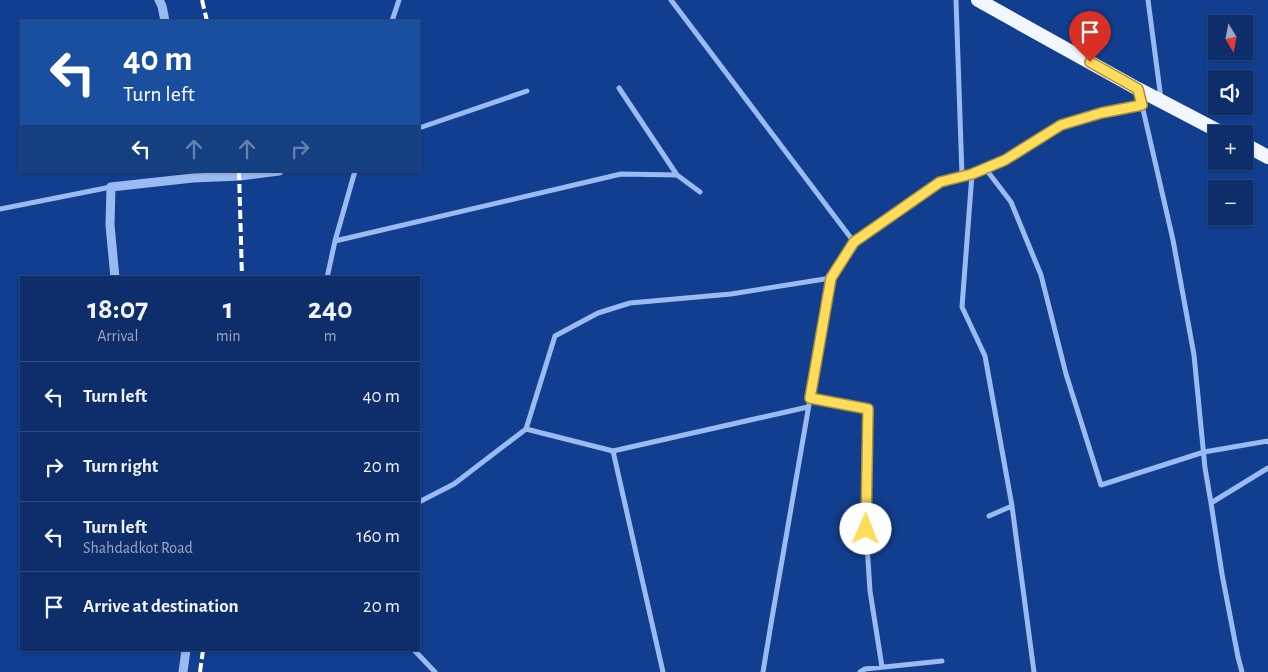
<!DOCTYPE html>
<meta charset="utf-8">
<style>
body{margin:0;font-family:"Alegreya Sans",sans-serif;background:#163670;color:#f1f3f6;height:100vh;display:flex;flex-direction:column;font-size:19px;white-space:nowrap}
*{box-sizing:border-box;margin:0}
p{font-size:16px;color:#9aa8c1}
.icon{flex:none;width:28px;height:28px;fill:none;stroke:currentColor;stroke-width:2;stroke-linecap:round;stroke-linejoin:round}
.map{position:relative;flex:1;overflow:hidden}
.details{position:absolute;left:20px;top:276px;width:400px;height:375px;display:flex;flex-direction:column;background:#0d2e6a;border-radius:0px;box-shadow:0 1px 4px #0004,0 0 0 1px #2d4a7e}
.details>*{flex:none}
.hud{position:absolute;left:20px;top:20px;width:400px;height:152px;border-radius:0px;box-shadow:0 1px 4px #0004,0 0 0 1px #2d4a7e;background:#1a4fa0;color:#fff;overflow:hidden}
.needle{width:32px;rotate:170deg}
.tools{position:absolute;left:1208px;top:15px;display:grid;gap:10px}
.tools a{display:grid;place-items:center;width:45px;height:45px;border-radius:0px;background:#0d2e6a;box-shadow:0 1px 4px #0004,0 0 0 1px #2d4a7e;font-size:25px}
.pin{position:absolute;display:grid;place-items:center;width:42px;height:42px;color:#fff;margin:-51px -21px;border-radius:50% 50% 50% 0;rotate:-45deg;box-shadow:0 0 5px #0007}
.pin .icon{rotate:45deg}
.me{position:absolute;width:55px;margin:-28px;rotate:1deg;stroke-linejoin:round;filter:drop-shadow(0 0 4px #0008)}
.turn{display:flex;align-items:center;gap:18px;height:105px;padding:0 20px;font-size:22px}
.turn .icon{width:65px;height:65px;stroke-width:2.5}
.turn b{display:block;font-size:35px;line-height:42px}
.lanes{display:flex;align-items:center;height:48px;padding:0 20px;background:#0003;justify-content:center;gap:25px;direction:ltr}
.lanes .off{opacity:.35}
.eta{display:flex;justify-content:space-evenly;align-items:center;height:85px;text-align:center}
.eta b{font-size:30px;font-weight:600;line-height:35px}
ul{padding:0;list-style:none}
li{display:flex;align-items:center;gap:15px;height:70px;padding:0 20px;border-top:1px solid #2d4a7e}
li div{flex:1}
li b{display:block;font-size:19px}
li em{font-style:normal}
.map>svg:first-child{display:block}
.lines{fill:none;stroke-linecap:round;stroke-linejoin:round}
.minor{stroke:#9abbf2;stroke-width:5}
.tertiary{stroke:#9abbf2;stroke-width:9}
.trunk{stroke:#f2f6ff;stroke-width:14}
.rail{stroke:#fff;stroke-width:4;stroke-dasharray:9 4;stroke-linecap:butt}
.route-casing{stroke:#a68f3b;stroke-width:12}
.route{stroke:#ffdc5b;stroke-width:9}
</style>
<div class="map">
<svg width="1268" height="672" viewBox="0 0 1268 672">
<rect width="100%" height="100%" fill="#113e8e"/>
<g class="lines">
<path class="minor" d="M671,0L854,242L831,278L772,618L763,672
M956,0L962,176
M1148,0L1161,99
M392,21L399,0
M619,88L677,175L700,192
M1139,92L1173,240L1194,355L1205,468L1211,503L1268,468
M419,128L527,91
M985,168L1011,202L1041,275L1066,374L1101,485L1204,452L1268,441V442
M972,174L962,307L985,356L1012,506L989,516
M0,209L111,187
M335,241L621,174L677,175
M854,242L941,182L972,174L1005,160L1061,125L1101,113L1142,105
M327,278L335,241L355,171
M810,398L868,409L866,529L870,591L882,667
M526,429L613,451L808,407
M613,451L663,672
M419,502L454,484L526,429L555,336L598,313L630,303L731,294L831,278
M1211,503L1222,574L1238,657L1242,672
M1012,506L1034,672
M414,650L435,672
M860,672L865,669L942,661"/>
<path class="tertiary" d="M159,0L162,6L165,21
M115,278L110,225L111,187L193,178L240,176L279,171
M183,672L186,650"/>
<path class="trunk" d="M978,0L1138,89L1224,134
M1244,144L1268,157"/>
<path class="rail" d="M202,0L207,21
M239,171L242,278
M200,672L203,650"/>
</g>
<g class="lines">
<g class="route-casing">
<path id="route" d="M866,529L868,409L810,398L831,278L854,242L940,182L972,174L1005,160L1061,125L1101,113L1142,105L1138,89L1090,62"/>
</g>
<use href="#route" class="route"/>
</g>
</svg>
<div class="tools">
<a><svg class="needle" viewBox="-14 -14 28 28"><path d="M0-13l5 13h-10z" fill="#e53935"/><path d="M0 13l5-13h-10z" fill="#9aa8c1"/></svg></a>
<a><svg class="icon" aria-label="sound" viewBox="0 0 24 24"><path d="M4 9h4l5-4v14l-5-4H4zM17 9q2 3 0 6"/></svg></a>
<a>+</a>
<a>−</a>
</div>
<div class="pin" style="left:1090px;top:62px;background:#d93025"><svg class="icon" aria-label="arrive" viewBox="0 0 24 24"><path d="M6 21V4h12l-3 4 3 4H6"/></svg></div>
<svg class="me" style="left:866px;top:529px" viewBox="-20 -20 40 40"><circle r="19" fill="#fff"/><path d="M0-13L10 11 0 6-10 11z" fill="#ffdc5b"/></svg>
<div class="hud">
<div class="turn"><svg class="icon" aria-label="left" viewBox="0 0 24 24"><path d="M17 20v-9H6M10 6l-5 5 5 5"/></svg><div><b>40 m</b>Turn left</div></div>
<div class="lanes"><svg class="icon" aria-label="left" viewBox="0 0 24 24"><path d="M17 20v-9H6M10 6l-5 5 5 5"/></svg><svg class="icon off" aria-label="ahead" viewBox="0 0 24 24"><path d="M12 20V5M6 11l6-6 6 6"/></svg><svg class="icon off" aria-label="ahead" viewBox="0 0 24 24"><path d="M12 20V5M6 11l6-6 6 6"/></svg><svg class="icon off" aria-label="right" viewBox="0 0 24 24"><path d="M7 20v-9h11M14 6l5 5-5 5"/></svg></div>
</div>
<section class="details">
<div class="eta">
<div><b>18:07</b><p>Arrival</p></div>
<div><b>1</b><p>min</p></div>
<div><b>240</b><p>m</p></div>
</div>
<ul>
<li><svg class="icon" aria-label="left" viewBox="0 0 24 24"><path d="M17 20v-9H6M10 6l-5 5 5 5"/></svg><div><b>Turn left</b></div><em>40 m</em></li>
<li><svg class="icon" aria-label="right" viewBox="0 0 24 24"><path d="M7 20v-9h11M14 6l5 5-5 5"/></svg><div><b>Turn right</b></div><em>20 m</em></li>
<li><svg class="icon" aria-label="left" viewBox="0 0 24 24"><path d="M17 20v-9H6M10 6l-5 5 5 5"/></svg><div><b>Turn left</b><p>Shahdadkot Road</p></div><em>160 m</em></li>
<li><svg class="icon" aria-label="arrive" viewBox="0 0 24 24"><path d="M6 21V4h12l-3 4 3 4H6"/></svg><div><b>Arrive at destination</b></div><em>20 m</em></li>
</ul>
</section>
</div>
